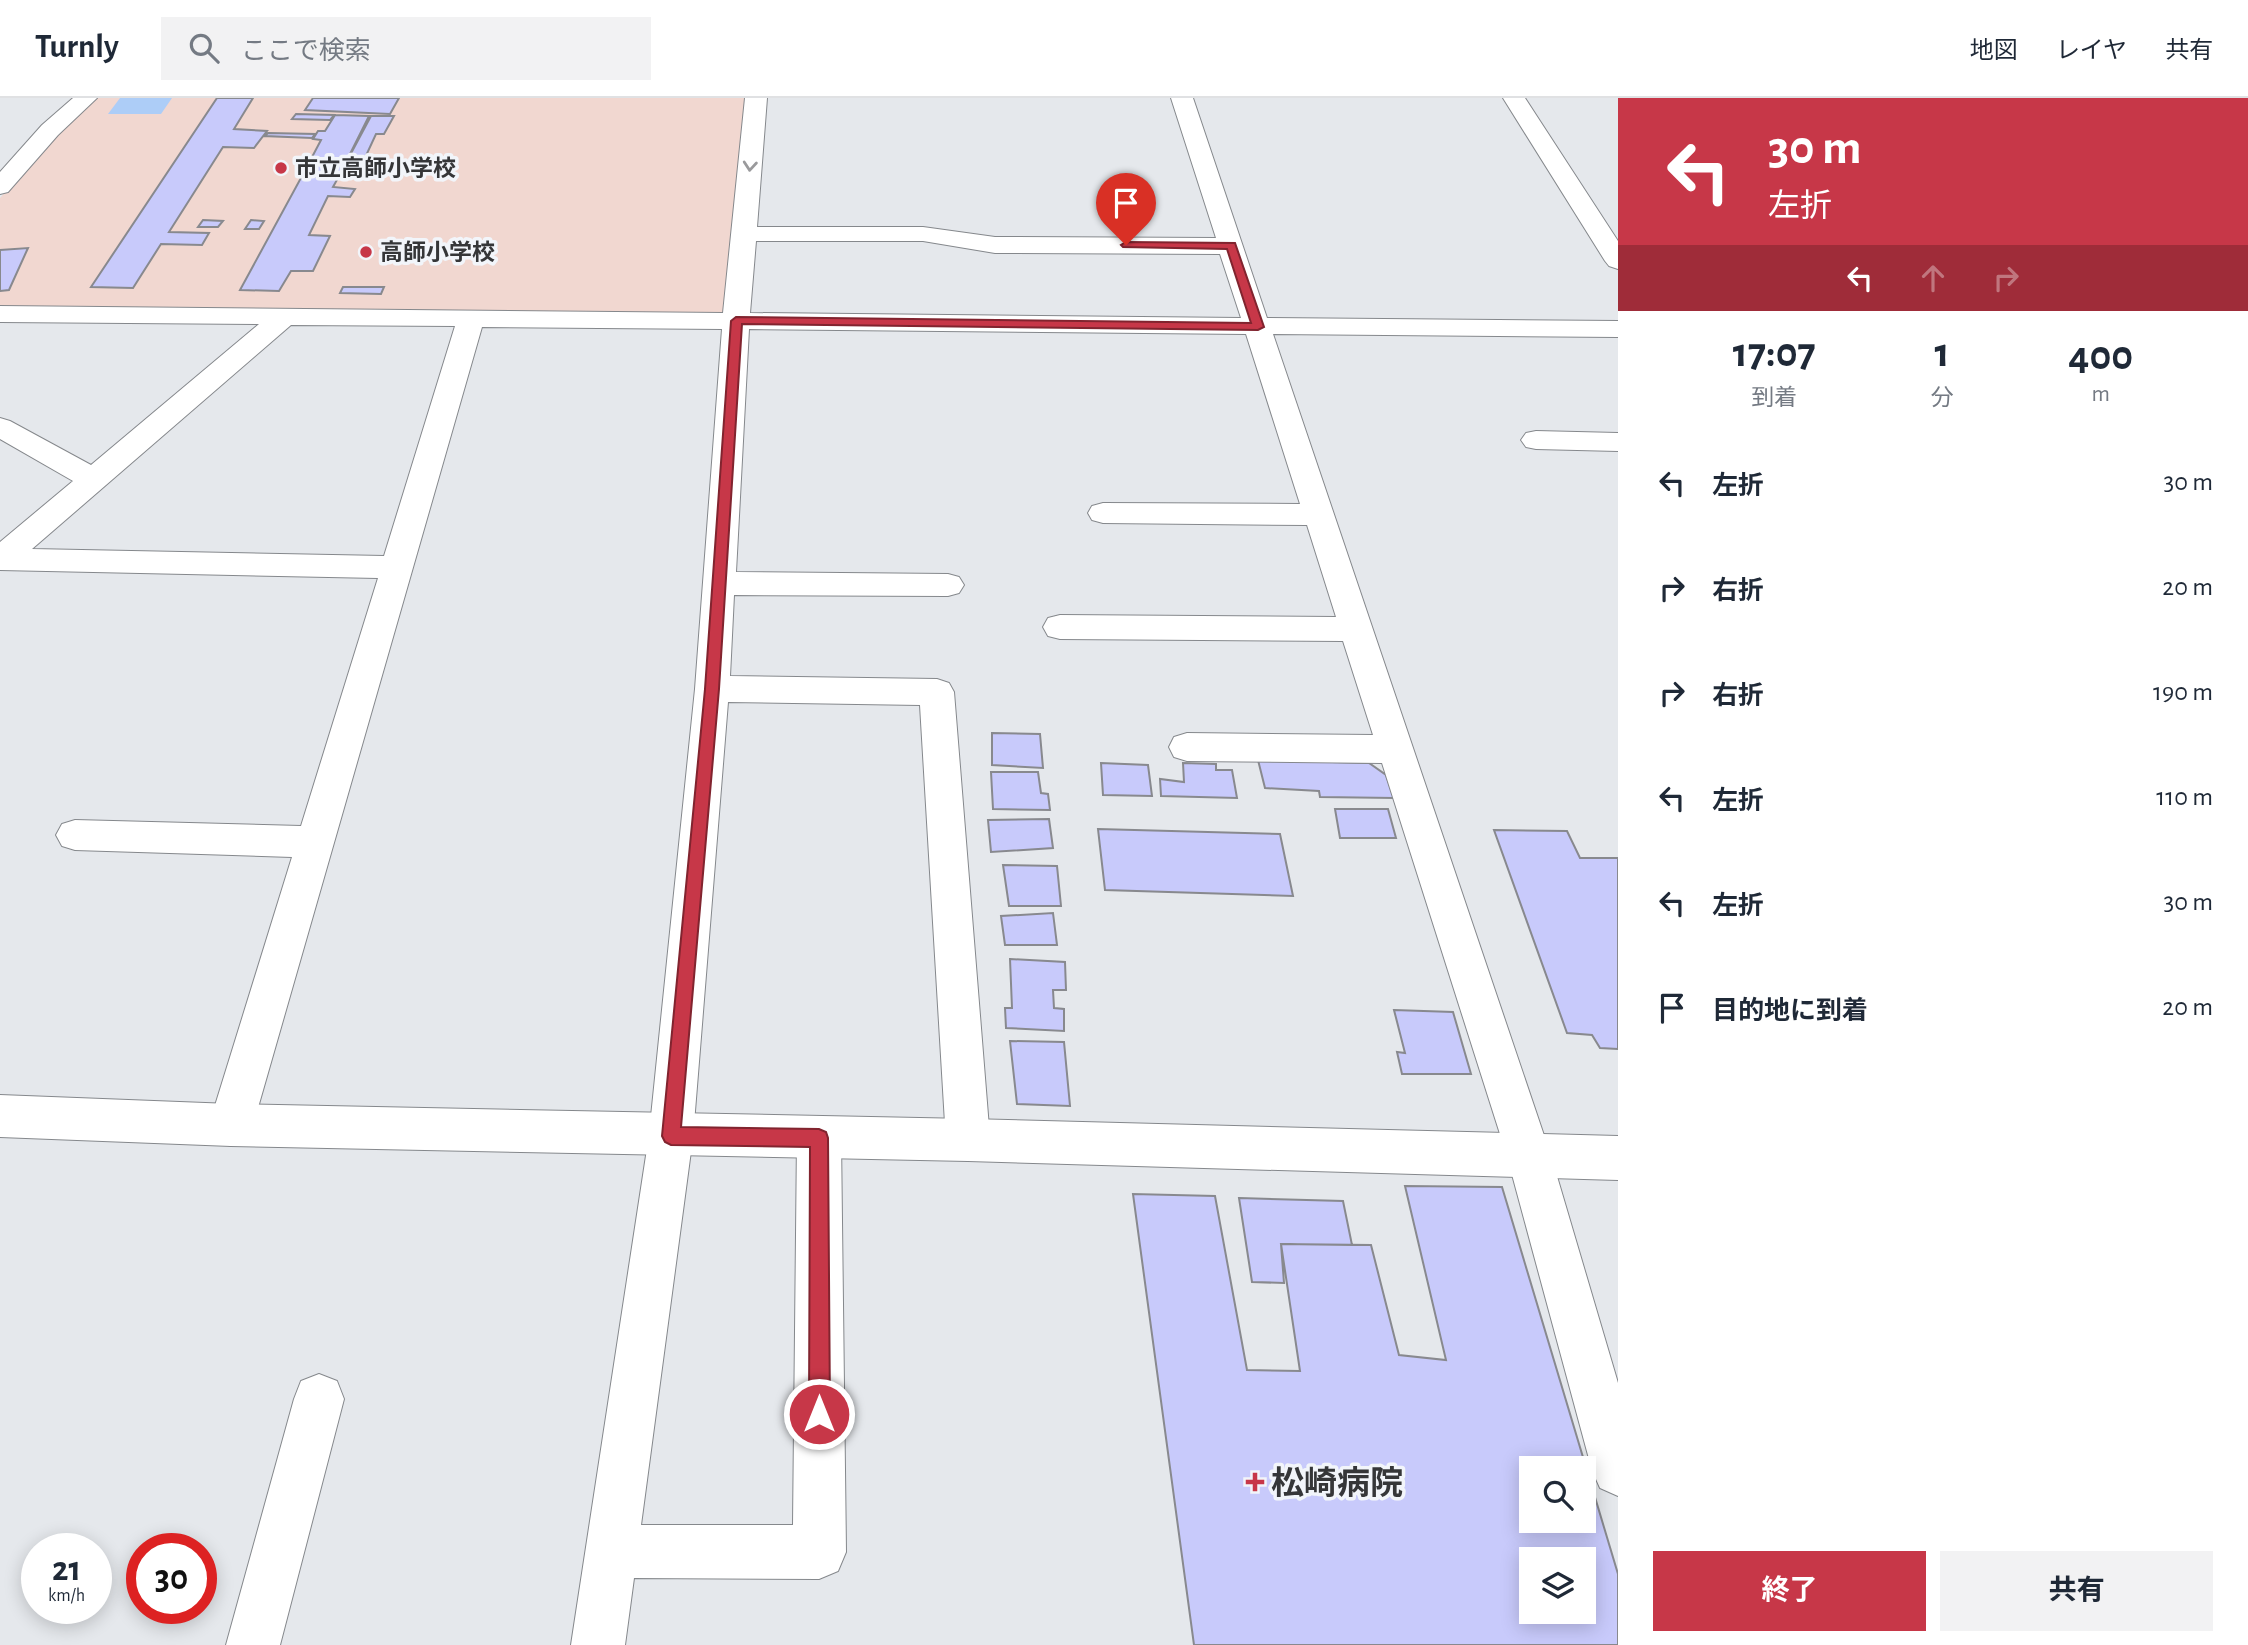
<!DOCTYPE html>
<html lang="ja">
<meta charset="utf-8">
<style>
body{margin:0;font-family:"Alegreya Sans","Noto Sans JP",sans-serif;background:#f2f2f3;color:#1f2937;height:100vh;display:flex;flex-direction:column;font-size:26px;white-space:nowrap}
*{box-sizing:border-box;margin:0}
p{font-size:23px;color:#747a83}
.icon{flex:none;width:38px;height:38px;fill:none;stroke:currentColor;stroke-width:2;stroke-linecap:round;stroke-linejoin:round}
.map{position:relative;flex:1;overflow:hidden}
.panel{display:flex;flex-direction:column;background:#fff;width:630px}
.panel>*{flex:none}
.hud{background:#c73748;color:#fff;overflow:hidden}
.buttons{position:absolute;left:1519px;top:1358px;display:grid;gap:14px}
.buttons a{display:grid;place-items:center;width:77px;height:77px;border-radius:0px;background:#fff;box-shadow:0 4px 18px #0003;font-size:35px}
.speed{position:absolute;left:21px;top:1435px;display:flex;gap:14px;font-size:35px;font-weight:700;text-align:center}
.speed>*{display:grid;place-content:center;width:91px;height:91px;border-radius:50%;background:#fff;box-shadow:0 4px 18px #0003;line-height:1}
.speed small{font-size:18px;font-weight:400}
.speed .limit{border:10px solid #d22;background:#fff;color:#111}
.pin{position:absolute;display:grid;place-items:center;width:60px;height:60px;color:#fff;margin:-72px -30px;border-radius:50% 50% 50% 0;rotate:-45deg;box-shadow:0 0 7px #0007}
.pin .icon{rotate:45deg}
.me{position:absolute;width:77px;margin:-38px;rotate:0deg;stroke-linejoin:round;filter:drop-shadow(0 0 5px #0008)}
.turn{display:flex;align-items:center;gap:24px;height:147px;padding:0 35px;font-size:32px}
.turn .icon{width:91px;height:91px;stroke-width:2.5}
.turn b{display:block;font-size:49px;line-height:60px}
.lanes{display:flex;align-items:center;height:66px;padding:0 35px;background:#0003;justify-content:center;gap:35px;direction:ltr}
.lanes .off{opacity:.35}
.eta{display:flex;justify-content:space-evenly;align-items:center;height:119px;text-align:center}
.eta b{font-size:42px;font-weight:700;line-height:49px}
.primary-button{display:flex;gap:14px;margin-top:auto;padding:14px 35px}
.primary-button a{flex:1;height:80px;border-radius:0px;background:#c73748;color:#fff;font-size:28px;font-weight:700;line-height:80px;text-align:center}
.primary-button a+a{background:#f2f2f3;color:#1f2937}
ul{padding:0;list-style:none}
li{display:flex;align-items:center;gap:21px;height:105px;padding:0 35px}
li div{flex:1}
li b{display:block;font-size:26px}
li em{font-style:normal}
header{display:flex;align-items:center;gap:42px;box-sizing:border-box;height:98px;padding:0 35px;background:#fff;border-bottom:2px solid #e0e1e3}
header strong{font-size:33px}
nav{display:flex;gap:38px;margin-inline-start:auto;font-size:24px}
.search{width:490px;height:63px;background:#f2f2f3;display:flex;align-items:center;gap:18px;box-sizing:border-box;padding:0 24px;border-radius:0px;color:#747a83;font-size:26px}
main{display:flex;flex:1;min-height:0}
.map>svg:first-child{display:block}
.education{fill:#f1d7d0}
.water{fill:#adcdf7}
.building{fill:#c8cafb;stroke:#88898e;stroke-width:2;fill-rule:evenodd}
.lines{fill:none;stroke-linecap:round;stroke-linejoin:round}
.street-casing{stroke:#85888c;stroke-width:2}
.secondary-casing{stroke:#85888c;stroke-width:2}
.street{fill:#fff;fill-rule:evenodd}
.secondary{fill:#fff;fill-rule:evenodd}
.oneway{stroke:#9a9a9c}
.route{fill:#c73748;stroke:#81242f;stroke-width:2}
.poi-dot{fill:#c73748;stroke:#f2f5fa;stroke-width:2.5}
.labels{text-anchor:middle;stroke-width:7;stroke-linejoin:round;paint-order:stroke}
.far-poi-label{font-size:23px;font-weight:bold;fill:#353638;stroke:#f2f5fa;text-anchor:start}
.near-poi-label{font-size:33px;font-weight:bold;fill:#353638;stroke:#f2f5fa;text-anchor:start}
</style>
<header>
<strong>Turnly</strong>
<div class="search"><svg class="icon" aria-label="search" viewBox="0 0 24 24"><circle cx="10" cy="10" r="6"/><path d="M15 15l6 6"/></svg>ここで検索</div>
<nav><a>地図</a><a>レイヤ</a><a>共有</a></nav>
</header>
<main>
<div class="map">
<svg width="1618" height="1547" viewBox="0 0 1618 1547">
<rect width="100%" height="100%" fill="#e5e8ec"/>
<path class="education" d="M97,0H746L726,214L720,218L0,209V100L51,41Z"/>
<path class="water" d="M120,0H172L161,16H108Z"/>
<path class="building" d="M217,0H253L234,31L267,33L254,50L223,49L169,134L209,135L202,147L161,146L133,190L91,189Z
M313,0H399L390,16L305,12Z
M296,16L334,17L330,22L292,21Z
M335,17L369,18L338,80L302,78L321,42L313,41L318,33H325Z
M371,18H394L384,36H376L364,62L348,61Z
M268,35L315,36L312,40L265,38Z
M302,78L338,80L333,89L355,91L350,99L328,98L309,137L330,138L313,173H291L279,193L240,192Z
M203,122L223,123L218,129H198Z
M251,122L264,123L259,131H245Z
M28,150L9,192L0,193V152Z
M343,189H384L381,196L340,195Z
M992,635L1040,636L1043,670L992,667Z
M1258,662L1369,665L1386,677L1394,700L1320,699L1319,693L1265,690Z
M1101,665L1148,667L1152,698L1103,697Z
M1183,665L1216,666V672H1232L1237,700L1161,698L1160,681L1184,684Z
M991,674H1038L1041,695L1048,696L1050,712L993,711Z
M1335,711H1388L1396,740H1340Z
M1049,721L1053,750L991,754L988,722Z
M1098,731L1280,736L1293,798L1105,792Z
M1494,732L1567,733L1580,760H1618V951L1600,950L1592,937L1567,935Z
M1003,767L1057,768L1061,808H1009Z
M1053,815L1057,847H1005L1001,818Z
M1010,861L1065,864L1066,892H1053L1054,910L1064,911V933L1006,930L1005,910H1012Z
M1394,912L1453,914L1471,976H1402L1397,954L1405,955Z
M1010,943L1064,944L1070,1008L1017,1006Z
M1405,1088L1502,1089L1618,1476V1547H1194L1133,1096L1215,1098L1247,1272L1300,1273L1281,1146L1371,1147L1399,1257L1446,1262ZM1531,1370H1584V1423H1531ZM1531,1461H1584V1514H1531Z
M1239,1100L1343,1103L1352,1147L1281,1146L1284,1185L1252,1184Z"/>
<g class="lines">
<g class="street-casing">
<path id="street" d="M73,0H97L58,37L8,94L0,96V74L42,27Z
M745,0H767L757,129H923L995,139L1216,140L1171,0H1193L1267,220L1618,223V239L1273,236L1551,1058L1618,1285V1398L1600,1390L1592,1372L1507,1058L1382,665L1187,663L1174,659L1169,649L1174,639L1187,635L1373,637L1343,543L1060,541L1048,538L1043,529L1048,520L1060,517L1336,519L1307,427L1103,425L1092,422L1088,415L1092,408L1103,405L1300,406L1246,236L749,231L736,474L948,476L959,479L964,487L959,495L948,498L734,497L730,578L937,581L949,585L954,594L990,1042L984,1057L968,1063L952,1057L946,1042L920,607L728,604L693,1038L641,1427H793L797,1040L803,1025L819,1019L835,1025L841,1040L846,1454L838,1473L819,1481L634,1480L625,1547H571L649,1038L695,591L722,231L482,229L253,1027L247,1042L231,1048L215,1042L209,1027L292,759L75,752L62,748L56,737L62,726L75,722L301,728L378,480L0,472V444L73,383L0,341V320L10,323L91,367L259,226L0,224V208L723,215ZM756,143H923L995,155L1220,156L1241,220L750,215ZM291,227L455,228L384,458L32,451Z
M1503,0H1525L1618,143V171L1609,168L1605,163Z
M1536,333L1618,335V353L1536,351L1526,349L1521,342L1526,335Z
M319,1276L337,1283L344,1301L280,1547H226L294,1301L301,1283Z"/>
</g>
<g class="secondary-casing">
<path id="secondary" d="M0,997L231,1006L968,1021L1618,1038V1082L968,1063L231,1048L0,1039Z"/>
</g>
<use href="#street" class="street"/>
<use href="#secondary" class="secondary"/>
</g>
<defs><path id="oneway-chevron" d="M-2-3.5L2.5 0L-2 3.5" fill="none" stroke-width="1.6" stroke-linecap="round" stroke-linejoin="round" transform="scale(1.75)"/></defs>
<use class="oneway" href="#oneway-chevron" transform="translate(750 68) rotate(95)"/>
<path class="route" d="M1126,144L1235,145L1264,229L1258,232L742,226L719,591L681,1029L819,1031L826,1034L828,1040L830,1316L827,1323L819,1327L812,1323L809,1316L810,1049L671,1047L665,1044L662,1038L705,591L731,223L736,219L1251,225L1227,151L1123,149L1121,147Z"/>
<g class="poi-dot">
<circle cx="281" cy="70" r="7"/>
<circle cx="366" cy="154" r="7"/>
<path d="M1251.5 1373.5h7v7h7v7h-7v7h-7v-7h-7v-7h7z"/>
</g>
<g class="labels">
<g class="far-poi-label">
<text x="295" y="78">市立高師小学校</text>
<text x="380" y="162">高師小学校</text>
</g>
<g class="near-poi-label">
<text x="1271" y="1396">松崎病院</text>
</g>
</g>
</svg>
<div class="buttons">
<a><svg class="icon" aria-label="search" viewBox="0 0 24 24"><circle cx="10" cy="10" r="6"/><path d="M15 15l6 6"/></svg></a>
<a><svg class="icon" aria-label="layers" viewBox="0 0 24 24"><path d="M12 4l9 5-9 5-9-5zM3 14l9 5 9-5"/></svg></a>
</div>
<div class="speed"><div>21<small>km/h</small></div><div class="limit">30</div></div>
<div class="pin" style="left:1126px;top:147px;background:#d93025"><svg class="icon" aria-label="arrive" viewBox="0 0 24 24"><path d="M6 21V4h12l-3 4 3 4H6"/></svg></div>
<svg class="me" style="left:819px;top:1316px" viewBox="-20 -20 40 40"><circle r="17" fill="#c73748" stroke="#fff" stroke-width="3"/><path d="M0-11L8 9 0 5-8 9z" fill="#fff"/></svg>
</div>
<section class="panel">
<div class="hud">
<div class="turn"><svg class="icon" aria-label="left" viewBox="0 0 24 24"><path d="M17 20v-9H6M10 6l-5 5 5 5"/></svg><div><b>30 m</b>左折</div></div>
<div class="lanes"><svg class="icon" aria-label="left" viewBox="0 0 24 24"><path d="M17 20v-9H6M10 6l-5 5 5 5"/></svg><svg class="icon off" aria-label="ahead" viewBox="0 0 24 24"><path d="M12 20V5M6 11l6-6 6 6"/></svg><svg class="icon off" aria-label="right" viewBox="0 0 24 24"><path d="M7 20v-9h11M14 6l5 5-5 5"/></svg></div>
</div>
<div class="eta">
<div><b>17:07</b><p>到着</p></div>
<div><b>1</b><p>分</p></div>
<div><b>400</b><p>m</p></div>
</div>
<ul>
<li><svg class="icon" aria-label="left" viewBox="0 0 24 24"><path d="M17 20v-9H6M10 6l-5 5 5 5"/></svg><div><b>左折</b></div><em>30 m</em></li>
<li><svg class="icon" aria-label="right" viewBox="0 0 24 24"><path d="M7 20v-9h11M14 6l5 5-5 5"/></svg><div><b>右折</b></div><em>20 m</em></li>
<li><svg class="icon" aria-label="right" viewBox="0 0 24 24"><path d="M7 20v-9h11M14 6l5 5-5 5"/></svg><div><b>右折</b></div><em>190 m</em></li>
<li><svg class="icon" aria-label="left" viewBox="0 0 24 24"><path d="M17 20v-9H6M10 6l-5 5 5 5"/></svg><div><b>左折</b></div><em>110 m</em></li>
<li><svg class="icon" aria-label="left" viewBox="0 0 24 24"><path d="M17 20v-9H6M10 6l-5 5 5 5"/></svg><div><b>左折</b></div><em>30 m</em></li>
<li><svg class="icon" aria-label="arrive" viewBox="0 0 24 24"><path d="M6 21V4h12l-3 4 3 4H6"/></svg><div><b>目的地に到着</b></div><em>20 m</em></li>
</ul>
<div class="primary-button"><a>終了</a><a>共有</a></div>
</section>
</main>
